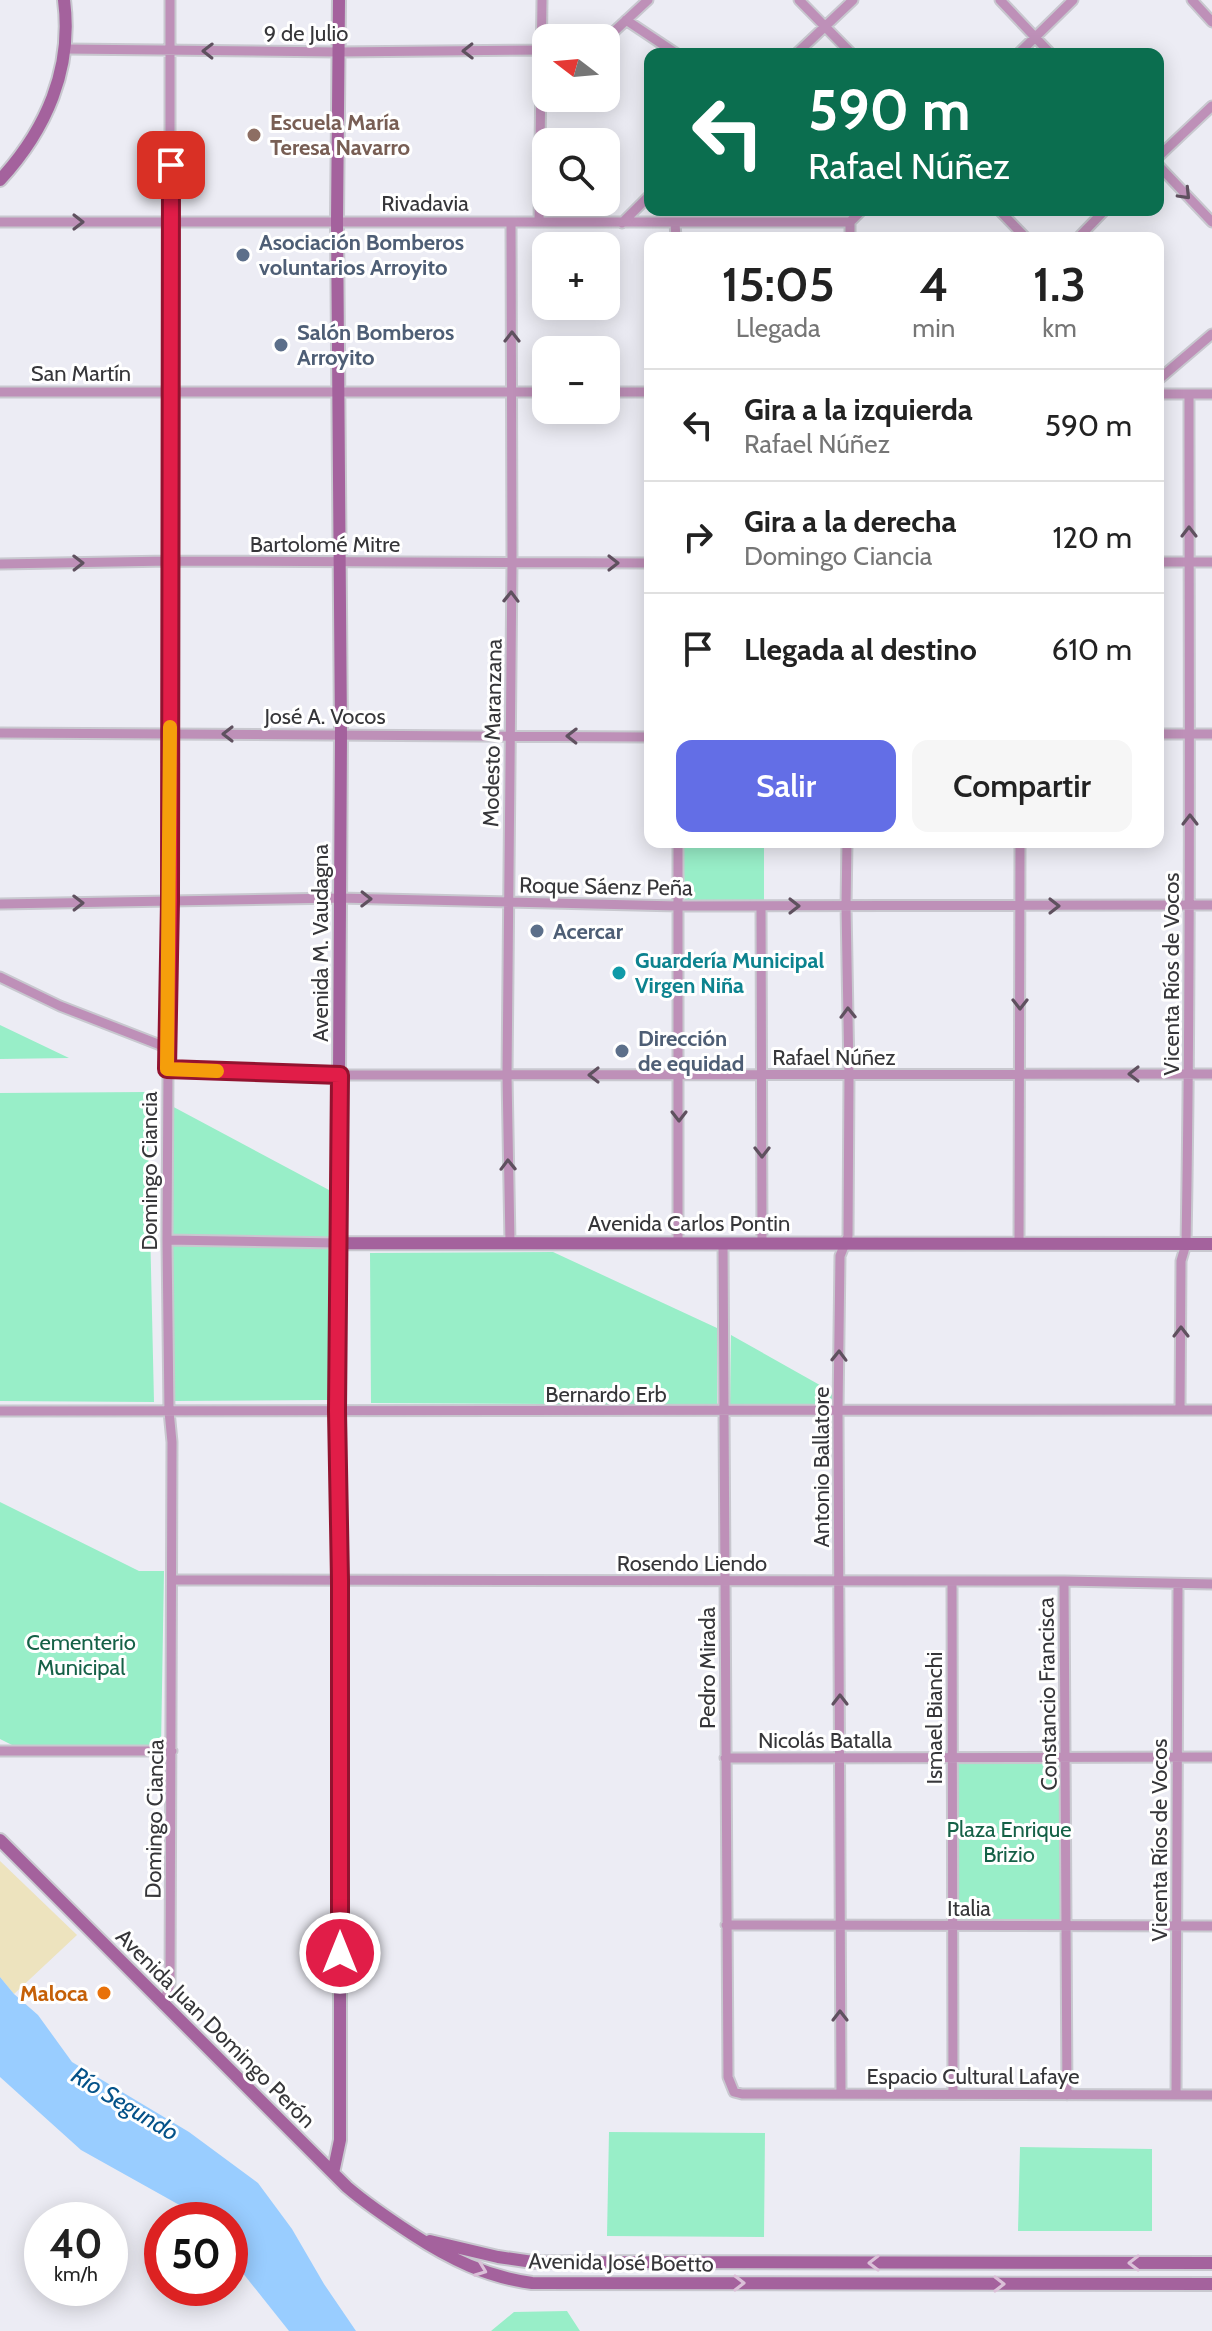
<!DOCTYPE html>
<html lang="es">
<meta charset="utf-8">
<style>
body{margin:0;font-family:Cabin,sans-serif;background:#f6f6f6;color:#222;height:100vh;display:flex;flex-direction:column;font-size:30px;white-space:nowrap}
*{box-sizing:border-box;margin:0}
p{font-size:26px;color:#767676}
.icon{flex:none;width:44px;height:44px;fill:none;stroke:currentColor;stroke-width:2;stroke-linecap:round;stroke-linejoin:round}
.map{position:relative;flex:1;overflow:hidden}
.drawer{position:absolute;left:644px;top:232px;width:520px;height:616px;display:flex;flex-direction:column;background:#fff;border-radius:16px;box-shadow:0 4px 20px #0003}
.drawer>*{flex:none}
.guide{position:absolute;left:644px;top:48px;width:520px;height:168px;border-radius:16px;box-shadow:0 4px 20px #0003;background:#0b6e4f;color:#fff;overflow:hidden}
.needle{width:52px;rotate:286deg}
.buttons{position:absolute;left:532px;top:24px;display:grid;gap:16px}
.buttons a{display:grid;place-items:center;width:88px;height:88px;border-radius:16px;background:#fff;box-shadow:0 4px 20px #0003;font-size:40px}
.speed{position:absolute;left:24px;top:2202px;display:flex;gap:16px;font-size:40px;font-weight:700;text-align:center}
.speed>*{display:grid;place-content:center;width:104px;height:104px;border-radius:50%;background:#fff;box-shadow:0 4px 20px #0003;line-height:1}
.speed small{font-size:20px;font-weight:400}
.speed .limit{border:12px solid #d22;background:#fff;color:#111}
.pin{position:absolute;display:grid;place-items:center;width:68px;height:68px;color:#fff;margin:-34px;border-radius:16px;box-shadow:0 4px 12px #0006}
.me{position:absolute;width:88px;margin:-44px;rotate:0deg;stroke-linejoin:round;filter:drop-shadow(0 0 6px #0008)}
.turn{display:flex;align-items:center;gap:28px;height:168px;padding:0 32px;font-size:36px}
.turn .icon{width:104px;height:104px;stroke-width:2.5}
.turn b{display:block;font-size:56px;line-height:68px}
.eta{display:flex;justify-content:space-evenly;align-items:center;height:136px;text-align:center}
.eta b{font-size:48px;font-weight:600;line-height:56px}
.button{display:flex;gap:16px;margin-top:auto;padding:16px 32px}
.button a{flex:1;height:92px;border-radius:16px;background:#636ee6;color:#fff;font-size:32px;font-weight:600;line-height:92px;text-align:center}
.button a+a{background:#f6f6f6;color:#222}
ul{padding:0;list-style:none}
li{display:flex;align-items:center;gap:24px;height:112px;padding:0 32px;border-top:2px solid #e0e0e0}
li div{flex:1}
li b{display:block;font-size:30px}
li em{font-style:normal}
.map>svg:first-child{display:block}
.green{fill:#98eec8}
.sand{fill:#ede3be}
.water{fill:#99cdff}
.lines{fill:none;stroke-linecap:round;stroke-linejoin:round}
.street-casing{stroke:#c8c8cf;stroke-width:13}
.secondary-casing{stroke:#c8c8cf;stroke-width:16}
.street{stroke:#be90b8;stroke-width:9}
.secondary{stroke:#a4629d;stroke-width:12}
.oneway{stroke:#5f515f}
.oneway2{stroke:#dbc0d8}
.route-casing{stroke:#92132f;stroke-width:20}
.route{stroke:#e11d48;stroke-width:14}
.slow{stroke:#f59e0b;stroke-width:14}
.education-dot{fill:#8d6e63;stroke:#fff;stroke-width:3}
.service-dot{fill:#5c6f8a;stroke:#fff;stroke-width:3}
.culture-dot{fill:#0f9aa8;stroke:#fff;stroke-width:3}
.food-dot{fill:#e8710a;stroke:#fff;stroke-width:3}
.labels{text-anchor:middle;stroke-width:6;stroke-linejoin:round;paint-order:stroke}
.street-label{font-size:22px;fill:#363639;stroke:#fff}
.education-label{font-size:22px;font-weight:bold;fill:#785e54;stroke:#fff;text-anchor:start}
.service-label{font-size:22px;font-weight:bold;fill:#4e5e75;stroke:#fff;text-anchor:start}
.culture-label{font-size:22px;font-weight:bold;fill:#0d838f;stroke:#fff;text-anchor:start}
.park-label{font-size:22px;fill:#156147;stroke:#fff}
.food-label{font-size:22px;font-weight:bold;fill:#c56008;stroke:#fff;text-anchor:end}
.water-label{font-size:24px;font-style:italic;fill:#045289;stroke:#fff}
</style>
<div class="map">
<svg width="1212" height="2331" viewBox="0 0 1212 2331">
<rect width="100%" height="100%" fill="#ececf4"/>
<path class="green" d="M683,842H764V903H685Z
M0,1025L69,1058L0,1059Z
M147,1092L154,1402L0,1401V1093Z
M168,1104L329,1190L328,1400L175,1401Z
M553,1252L717,1328V1405L371,1403L370,1253Z
M731,1335L834,1393V1405L730,1406Z
M0,1502L139,1571H164L161,1747L12,1745L0,1739Z
M1064,1759L1065,1922H954V1760Z
M609,2132L765,2133L764,2237L607,2236Z
M1020,2147L1152,2149V2231H1018Z
M567,2311L580,2331H491L514,2312Z"/>
<path class="sand" d="M0,1861L77,1935L14,1994L0,1977Z"/>
<path class="water" d="M0,1977L14,1994L38,2015L72,2062L189,2132L258,2183L292,2229L324,2284L356,2331H289L230,2257V2220H196L183,2207L81,2150L0,2077Z"/>
<g class="lines">
<g class="street-casing">
<path id="street" d="M799,0L852,54
M1000,0L1051,54
M1192,0L1212,22
M626,20L677,54
M606,39L648,0
M66,49L338,52L546,50
M796,54L853,0
M1018,54L1073,0
M1158,157L1212,106
M1158,165L1212,222
M999,210L1026,238
M0,222H850
M539,222L542,0
M850,222L862,210
M622,223L650,195
M675,223L676,238
M850,238V222
M1078,238L1105,210
M1158,380L1212,334
M0,392H546
M606,392H650
M1158,394H1212
M1158,562H1212
M0,564L170,561L650,563
M0,733L650,737
M1158,734H1212
M0,904L339,898L678,906L1212,905
M761,906L762,1243
M0,977L60,1006L168,1048
M167,1069L340,1075L1212,1074
M167,1240L338,1243
M510,1243L507,1075L512,563L511,222
M1019,1243L1020,842
M678,1244V842
M723,1244L728,2077L734,2092L742,2094L1212,2095
M1180,1410L1181,1261L1186,1244C1191,961 1189,677 1189,394
M0,1411L1212,1410
M172,1580L1064,1581L1212,1584
M952,1581L953,2094
M1064,1581L1067,2095
M0,1751H172
M725,1758L1212,1757
M726,1925L1212,1926
M163,2005L170,1984L172,1442L169,1411L167,1240L170,734V0
M841,2094L838,1411L840,1256L848,1236L849,1075L846,906L847,842
M1176,2095L1178,1585"/>
</g>
<g class="secondary-casing">
<path id="secondary" d="M0,180C46,130 73,69 64,0
M338,1243L1212,1244
M0,1840L347,2187C368,2205 389,2219 412,2234C450,2259 487,2277 532,2283L1212,2284
M333,2173L340,2140V1580L337,1411L341,734L337,221L339,0
M430,2241L498,2257L533,2262L1212,2263"/>
</g>
<use href="#street" class="street"/>
<use href="#secondary" class="secondary"/>
</g>
<defs><path id="oneway-chevron" d="M-2-3.5L2.5 0L-2 3.5" fill="none" stroke-width="1.6" stroke-linecap="round" stroke-linejoin="round" transform="scale(2)"/></defs>
<g class="oneway">
<use href="#oneway-chevron" transform="translate(208 51) rotate(-179)"/>
<use href="#oneway-chevron" transform="translate(468 51) rotate(179)"/>
<use href="#oneway-chevron" transform="translate(1185 194) rotate(46)"/>
<use href="#oneway-chevron" transform="translate(78 222)"/>
<use href="#oneway-chevron" transform="translate(512 337) rotate(-90)"/>
<use href="#oneway-chevron" transform="translate(1189 532) rotate(-90)"/>
<use href="#oneway-chevron" transform="translate(78 563) rotate(-1)"/>
<use href="#oneway-chevron" transform="translate(613 563)"/>
<use href="#oneway-chevron" transform="translate(511 597) rotate(-89)"/>
<use href="#oneway-chevron" transform="translate(228 734) rotate(-180)"/>
<use href="#oneway-chevron" transform="translate(572 736) rotate(-179)"/>
<use href="#oneway-chevron" transform="translate(1190 820) rotate(-90)"/>
<use href="#oneway-chevron" transform="translate(366 899) rotate(1)"/>
<use href="#oneway-chevron" transform="translate(78 903) rotate(-1)"/>
<use href="#oneway-chevron" transform="translate(794 906)"/>
<use href="#oneway-chevron" transform="translate(1054 906)"/>
<use href="#oneway-chevron" transform="translate(1020 1004) rotate(90)"/>
<use href="#oneway-chevron" transform="translate(848 1013) rotate(-91)"/>
<use href="#oneway-chevron" transform="translate(1134 1074) rotate(180)"/>
<use href="#oneway-chevron" transform="translate(594 1075) rotate(-180)"/>
<use href="#oneway-chevron" transform="translate(679 1116) rotate(90)"/>
<use href="#oneway-chevron" transform="translate(762 1152) rotate(90)"/>
<use href="#oneway-chevron" transform="translate(508 1165) rotate(-91)"/>
<use href="#oneway-chevron" transform="translate(1181 1332) rotate(-90)"/>
<use href="#oneway-chevron" transform="translate(839 1356) rotate(-89)"/>
<use href="#oneway-chevron" transform="translate(840 1700) rotate(-90)"/>
<use href="#oneway-chevron" transform="translate(840 2016) rotate(-90)"/>
</g>
<g class="oneway2">
<use href="#oneway-chevron" transform="translate(874 2263) rotate(-180)"/>
<use href="#oneway-chevron" transform="translate(1134 2263) rotate(180)"/>
<use href="#oneway-chevron" transform="translate(481 2270) rotate(21)"/>
<use href="#oneway-chevron" transform="translate(739 2283)"/>
<use href="#oneway-chevron" transform="translate(999 2284)"/>
</g>
<g class="lines">
<g class="route-casing">
<path id="route" d="M171,165L170,901L167,1069L340,1075L337,1411L340,1580V1953"/>
</g>
<use href="#route" class="route"/>
<path class="slow" d="M170,727L167,1069L217,1071"/>
</g>
<circle class="education-dot" cx="254" cy="135" r="8"/>
<g class="service-dot">
<circle cx="243" cy="255" r="8"/>
<circle cx="281" cy="345" r="8"/>
<circle cx="537" cy="931" r="8"/>
<circle cx="622" cy="1051" r="8"/>
</g>
<circle class="culture-dot" cx="619" cy="973" r="8"/>
<circle class="food-dot" cx="104" cy="1993" r="8"/>
<g class="labels">
<g class="street-label">
<text x="306" y="41">9 de Julio</text>
<text x="425" y="211">Rivadavia</text>
<text x="81" y="381">San Martín</text>
<text x="325" y="552">Bartolomé Mitre</text>
<text x="325" y="724">José A. Vocos</text>
<text transform="translate(492 733) rotate(-89)" y="8">Modesto Maranzana</text>
<text transform="translate(606 886) rotate(1)" y="8">Roque Sáenz Peña</text>
<text transform="translate(320 943) rotate(-90)" y="8">Avenida M. Vaudagna</text>
<text transform="translate(1171 974) rotate(-90)" y="8">Vicenta Ríos de Vocos</text>
<text x="834" y="1065">Rafael Núñez</text>
<text transform="translate(149 1171) rotate(-90)" y="8">Domingo Ciancia</text>
<text x="689" y="1231">Avenida Carlos Pontin</text>
<text x="606" y="1402">Bernardo Erb</text>
<text transform="translate(821 1467) rotate(-90)" y="8">Antonio Ballatore</text>
<text x="692" y="1571">Rosendo Liendo</text>
<text transform="translate(707 1668) rotate(-90)" y="8">Pedro Mirada</text>
<text transform="translate(1047 1694) rotate(-91)" y="8">Constancio Francisca</text>
<text transform="translate(934 1718) rotate(-90)" y="8">Ismael Bianchi</text>
<text x="825" y="1748">Nicolás Batalla</text>
<text transform="translate(154 1819) rotate(-89)" y="8">Domingo Ciancia</text>
<text transform="translate(1159 1840) rotate(-90)" y="8">Vicenta Ríos de Vocos</text>
<text x="969" y="1916">Italia</text>
<text transform="translate(216 2028) rotate(45)" y="8">Avenida Juan Domingo Perón</text>
<text x="973" y="2084">Espacio Cultural Lafaye</text>
<text transform="translate(621 2262) rotate(1)" y="8">Avenida José Boetto</text>
</g>
<g class="education-label">
<text x="270" y="130">Escuela María<tspan x="270" dy="25">Teresa Navarro</tspan></text>
</g>
<g class="service-label">
<text x="259" y="250">Asociación Bomberos<tspan x="259" dy="25">voluntarios Arroyito</tspan></text>
<text x="297" y="340">Salón Bomberos<tspan x="297" dy="25">Arroyito</tspan></text>
<text x="553" y="939">Acercar</text>
<text x="638" y="1046">Dirección<tspan x="638" dy="25">de equidad</tspan></text>
</g>
<g class="culture-label">
<text x="635" y="968">Guardería Municipal<tspan x="635" dy="25">Virgen Niña</tspan></text>
</g>
<g class="park-label">
<text x="81" y="1650">Cementerio<tspan x="81" dy="25">Municipal</tspan></text>
<text x="1009" y="1837">Plaza Enrique<tspan x="1009" dy="25">Brizio</tspan></text>
</g>
<g class="food-label">
<text x="88" y="2001">Maloca</text>
</g>
<g class="water-label">
<text transform="translate(125 2104) rotate(31)" y="8">Río Segundo</text>
</g>
</g>
</svg>
<div class="buttons">
<a><svg class="needle" viewBox="-14 -14 28 28"><path d="M0-13l5 13h-10z" fill="#e53935"/><path d="M0 13l5-13h-10z" fill="#767676"/></svg></a>
<a><svg class="icon" aria-label="search" viewBox="0 0 24 24"><circle cx="10" cy="10" r="6"/><path d="M15 15l6 6"/></svg></a>
<a>+</a>
<a>−</a>
</div>
<div class="speed"><div>40<small>km/h</small></div><div class="limit">50</div></div>
<div class="pin" style="left:171px;top:165px;background:#d93025"><svg class="icon" aria-label="arrive" viewBox="0 0 24 24"><path d="M6 21V4h12l-3 4 3 4H6"/></svg></div>
<svg class="me" style="left:340px;top:1953px" viewBox="-20 -20 40 40"><circle r="17" fill="#e11d48" stroke="#fff" stroke-width="3"/><path d="M0-11L8 9 0 5-8 9z" fill="#fff"/></svg>
<div class="guide">
<div class="turn"><svg class="icon" aria-label="left" viewBox="0 0 24 24"><path d="M17 20v-9H6M10 6l-5 5 5 5"/></svg><div><b>590 m</b>Rafael Núñez</div></div>
</div>
<section class="drawer">
<div class="eta">
<div><b>15:05</b><p>Llegada</p></div>
<div><b>4</b><p>min</p></div>
<div><b>1.3</b><p>km</p></div>
</div>
<ul>
<li><svg class="icon" aria-label="left" viewBox="0 0 24 24"><path d="M17 20v-9H6M10 6l-5 5 5 5"/></svg><div><b>Gira a la izquierda</b><p>Rafael Núñez</p></div><em>590 m</em></li>
<li><svg class="icon" aria-label="right" viewBox="0 0 24 24"><path d="M7 20v-9h11M14 6l5 5-5 5"/></svg><div><b>Gira a la derecha</b><p>Domingo Ciancia</p></div><em>120 m</em></li>
<li><svg class="icon" aria-label="arrive" viewBox="0 0 24 24"><path d="M6 21V4h12l-3 4 3 4H6"/></svg><div><b>Llegada al destino</b></div><em>610 m</em></li>
</ul>
<div class="button"><a>Salir</a><a>Compartir</a></div>
</section>
</div>
